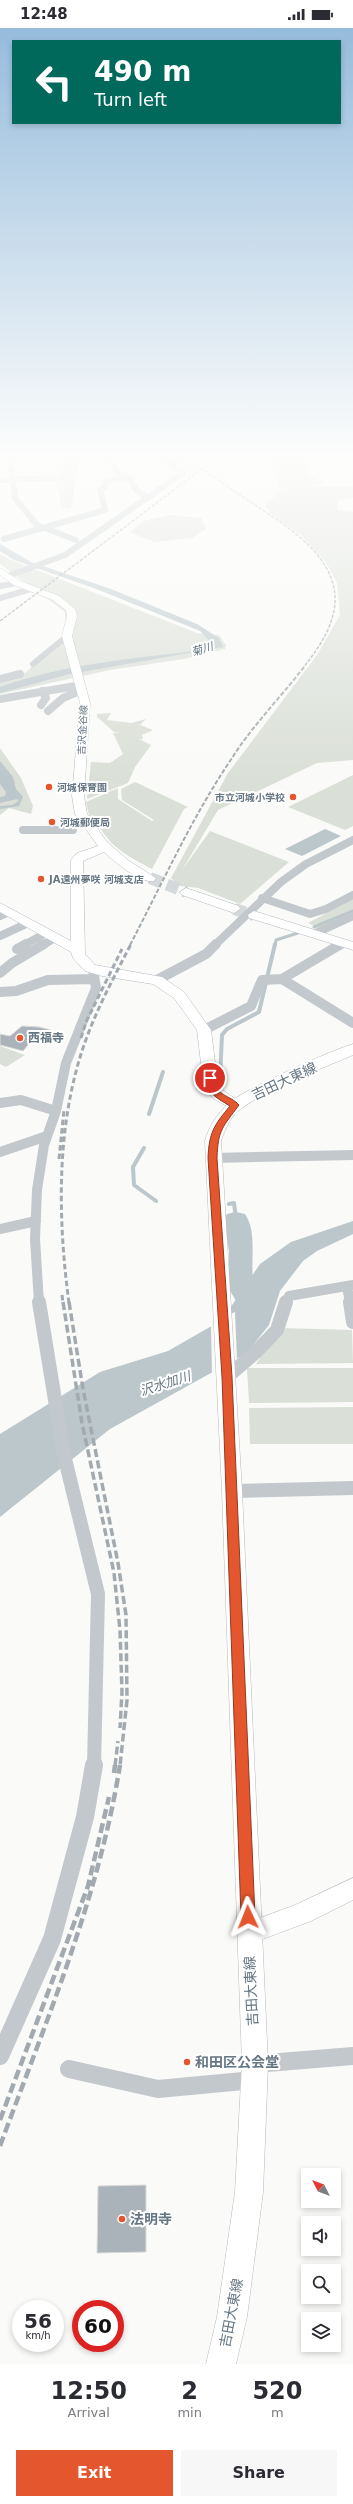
<!DOCTYPE html>
<meta charset="utf-8">
<style>
body{margin:0;font-family:"DejaVu Sans","Noto Sans JP",sans-serif;background:#f7f7f7;color:#2b2b33;height:100vh;display:flex;flex-direction:column;font-size:15px;white-space:nowrap}
*{box-sizing:border-box;margin:0}
p{font-size:13px;color:#7c7c81}
.icon{flex:none;width:22px;height:22px;fill:none;stroke:currentColor;stroke-width:2;stroke-linecap:round;stroke-linejoin:round}
.map{position:relative;height:2336px;overflow:hidden}
.side{display:flex;flex-direction:column;background:#fff;flex:1}
.side>*{flex:none}
.hud{position:absolute;left:12px;top:12px;width:329px;height:84px;border-radius:0px;box-shadow:0 2px 6px #0003;background:#00695c;color:#fff;overflow:hidden}
.needle{width:26px;rotate:312deg}
.buttons{position:absolute;left:301px;top:2140px;display:grid;gap:8px}
.buttons a{display:grid;place-items:center;width:40px;height:40px;border-radius:0px;background:#fff;box-shadow:0 2px 6px #0003;font-size:20px}
.speed{position:absolute;left:12px;top:2272px;display:flex;gap:8px;font-size:20px;font-weight:700;text-align:center}
.speed>*{display:grid;place-content:center;width:52px;height:52px;border-radius:50%;background:#fff;box-shadow:0 2px 6px #0003;line-height:1}
.speed small{font-size:10px;font-weight:400}
.speed .limit{border:6px solid #d22;background:#fff;color:#111}
.pin{position:absolute;display:grid;place-items:center;width:34px;height:34px;color:#fff;margin:-17px;border:2px solid #fff;border-radius:50%;box-shadow:0 1px 4px #0007}
.me{position:absolute;width:44px;margin:-22px;rotate:358deg;stroke-linejoin:round;filter:drop-shadow(0 0 3px #0008)}
.turn{display:flex;align-items:center;gap:14px;height:84px;padding:0 16px;font-size:18px}
.turn .icon{width:52px;height:52px;stroke-width:2.5}
.turn b{display:block;font-size:28px;line-height:34px}
.eta{display:flex;justify-content:space-evenly;align-items:center;height:68px;text-align:center}
.eta b{font-size:24px;font-weight:700;line-height:28px}
.cta{display:flex;gap:8px;margin-top:auto;padding:8px 16px}
.cta a{flex:1;height:46px;border-radius:0px;background:#e4572e;color:#fff;font-size:16px;font-weight:700;line-height:46px;text-align:center}
.cta a+a{background:#f7f7f7;color:#2b2b33}
.status{display:flex;justify-content:space-between;align-items:center;height:28px;padding:0 20px;background:#fff;direction:ltr}
.status svg{height:11px;fill:currentColor}
.map>svg:first-child{display:block}
.green{fill:#dadfd7}
.water{fill:#bbc7cb}
.pier{fill:#fafaf8}
.lines{fill:none;stroke-linecap:round;stroke-linejoin:round}
.stream-far1{stroke:#bbc7cb;stroke-width:3}
.stream{stroke:#bbc7cb;stroke-width:4}
.river{fill:#bbc7cb;fill-rule:evenodd}
.building{fill:#aab3b9;stroke:#dcdcda}
.secondary-tunnel{stroke:#d5d9db;stroke-width:12;stroke-dasharray:12 6;stroke-linecap:butt}
.secondary-casing{stroke:#b3babf;stroke-width:1}
.primary-casing{stroke:#b5babe;stroke-width:1}
.street-far4{stroke:#c3c8cc;stroke-width:6}
.street-far3{stroke:#c3c8cc;stroke-width:8}
.street-far2{stroke:#c3c8cc;stroke-width:10}
.street-far1{stroke:#c3c8cc;stroke-width:14}
.street{stroke:#c3c8cc;stroke-width:18}
.secondary{fill:#fff;fill-rule:evenodd}
.primary{fill:#fff;fill-rule:evenodd}
.rail-far4{stroke:#a2aab0;stroke-width:1.5;stroke-dasharray:3.5 1.5;stroke-linecap:butt}
.rail-far3{stroke:#a2aab0;stroke-width:2;stroke-dasharray:4.5 2;stroke-linecap:butt}
.rail-far2{stroke:#a2aab0;stroke-width:3;stroke-dasharray:5.5 3;stroke-linecap:butt}
.rail-far1{stroke:#a2aab0;stroke-width:3.5;stroke-dasharray:8 3.5;stroke-linecap:butt}
.rail{stroke:#a2aab0;stroke-width:4.5;stroke-dasharray:10 4.5;stroke-linecap:butt}
.route{fill:#e4572e;stroke:#94391e}
.poi-dot{fill:#e4572e;stroke:#fff;stroke-width:1.5}
.labels{text-anchor:middle;stroke-width:4;stroke-linejoin:round;paint-order:stroke}
.far-street-label{font-size:10px;fill:#657683;stroke:#fff}
.far-poi-label{font-size:10px;font-weight:bold;fill:#657683;stroke:#fff;text-anchor:start}
.far-water-label{font-size:11px;font-style:italic;fill:#60757c;stroke:#fff}
.poi-label{font-size:12px;font-weight:bold;fill:#657683;stroke:#fff;text-anchor:start}
.water-label{font-size:13px;font-style:italic;fill:#60757c;stroke:#fff}
.near-street-label{font-size:14px;fill:#657683;stroke:#fff}
.near-poi-label{font-size:14px;font-weight:bold;fill:#657683;stroke:#fff;text-anchor:start}
</style>
<div class="status"><b>12:48</b><svg viewBox="0 0 49 12"><path d="M0 12V9h3v3zM5 12V6h3v6zM10 12V3h3v9zM15 12V0h3v12zM26 1h20v11H26zM47 4h2v5h-2z"/></svg></div>
<div class="map">
<svg width="353" height="2336" viewBox="0 0 353 2336">
<rect width="100%" height="100%" fill="#fafaf8"/>
<path class="green" d="M49,425H76L79,434L71,481L61,479L59,465L55,459L60,443L65,441Z
M172,425L194,439L185,444L159,426Z
M252,425H324L307,436L312,438L306,446L324,454L314,458L353,459V470L338,473L337,482L353,484V732L317,735L218,782L182,842L210,803L289,834L240,876L198,860L173,857L175,854L171,850L228,745L317,627L340,587L337,555L327,536L301,507L271,486L265,478L281,461L272,438Z
M170,487L201,490L206,501L192,510L154,514L130,504L143,493Z
M0,526L11,532L197,605L219,607L226,617L225,621L184,631L110,642L0,666V655L18,651L67,608L65,584L0,536Z
M111,685L107,692L131,695L146,691L140,697L153,702L142,707L143,711H139L151,717L135,739L128,755L87,771L91,734L110,735L123,726L113,705H119L114,704L97,689V686Z
M0,720L21,750L33,778L31,786L9,780L0,787Z
M353,747V798L345,802L288,779Z
M135,754L188,779L184,781L152,841C139,834 126,828 115,818C105,810 103,800 90,791L86,774L118,760V771L152,793L154,792L122,772L121,761Z
M353,871V884L319,900L308,895Z
M0,1018L25,1027L6,1039L0,1036Z
M281,1300L352,1302L353,1335L256,1336Z
M247,1340H353V1374L249,1375Z
M353,1379V1416H250L249,1380Z"/>
<path class="water" d="M0,516L31,534L111,561L197,596L219,610L223,619L70,646L0,665V659C63,636 137,630 203,622L213,617L200,603L99,562L14,532L0,523Z
M0,733L13,749L16,761L23,769L19,778L0,781V778L12,777L19,773L17,771L0,775V769L5,768L6,764L0,756Z
M325,801L341,808L302,828L285,821Z
M353,1193V1206L317,1223L303,1233L280,1263L269,1297L247,1325L110,1401L0,1489V1406L100,1344L168,1323L222,1292L260,1236L291,1214Z"/>
<path class="pier" d="M235,1284L237,1333L212,1347L211,1296Z"/>
<g class="lines">
<path class="stream-far1" d="M314,899L353,883
M275,917L276,912L301,904"/>
<path class="stream" d="M220,1051L222,1007L227,1001L259,984L275,916
M149,1086L163,1044
M144,1120L133,1139L134,1157L156,1173
M229,1176L234,1175L236,1191"/>
<path class="river" d="M236,1184L245,1186C259,1207 248,1237 255,1261C256,1267 263,1274 266,1280L262,1286L253,1288L244,1286L229,1261V1223L224,1191L227,1186Z"/>
</g>
<path class="building" d="M22,998L39,999L51,1002L44,1011H33L23,1023L0,1017V1006L10,1008Z
M146,2157V2224L97,2225L98,2158Z"/>
<g class="lines">
<path class="secondary-tunnel" d="M150,850L186,864
M234,881L254,887"/>
<g class="secondary-casing">
<path id="secondary" d="M0,540L20,553L59,568L75,581L77,588L72,608L90,675L84,768L87,786L107,814L129,833L156,850L154,853C140,856 114,833 104,824L83,833L85,926L95,937L162,949L184,964L211,1002L218,1059L240,1074L243,1077L240,1080H230L214,1071L204,1060L197,1002L174,970L153,956L102,948L85,943L73,930L71,924L0,884V875L71,913V832L77,825L98,818L75,786L72,768L80,675L62,608L67,588L66,582L53,572L14,557L0,547Z
M186,860L239,878L240,881L234,885L182,867L180,864Z
M254,883L353,914V922L249,890L248,887Z
M353,1850V1872L311,1893L249,1916L241,1913L237,1905L241,1897L295,1877Z"/>
</g>
<g class="primary-casing">
<path id="primary" d="M353,1016V1027C319,1042 272,1058 242,1080C231,1087 225,1101 221,1113L242,1463L268,2036L263,2164L247,2289L236,2336H206L217,2289L235,2164L242,2036L222,1463L205,1113C209,1098 217,1086 229,1075C241,1063 334,1021 353,1016Z"/>
</g>
<path class="street-far4" d="M9,425L15,470L37,497L76,512
M106,425L117,444L130,451L136,462L148,470
M0,452L54,450
M4,511L105,482L100,462L105,459L106,452L130,451
M8,548L65,527L183,445L155,427L157,425
M0,558L17,555
M0,570L31,561
M33,636L67,608"/>
<path class="street-far3" d="M0,651L20,646
M0,671L81,657
M41,677L46,670L42,663
M48,683L63,670L82,662
M23,802H73
M262,870L310,886L326,881L353,867
M0,888L9,884
M316,905L353,888
M0,908L28,895
M24,917L46,905
M43,917L55,910
M215,917L281,854L306,836L353,812
M339,917L343,915"/>
<path class="street-far2" d="M17,921L26,916
M0,945L12,935L44,916
M282,951L353,995
M157,952L206,926L216,916
M0,964L16,963L48,952L94,951
M204,1002L251,978L262,952L282,951L341,916
M0,1075L21,1072L56,1083
M0,1124L47,1108
M212,1130L353,1127
M0,1201L36,1193
M347,1258L350,1275
M39,1275L35,1211L37,1162L44,1117L56,1083L66,1035L96,960L93,941
M286,1275L289,1268L353,1257"/>
<path class="street-far1" d="M39,1274L64,1427L98,1566L94,1738
M350,1274L353,1294
M227,1349L256,1324L277,1302L286,1274
M232,1463L353,1460"/>
<path class="street" d="M0,2028L52,1911L85,1789L94,1737
M255,2036L353,2028
M69,2041L158,2061L254,2052"/>
<use href="#secondary" class="secondary"/>
<use href="#primary" class="primary"/>
<path class="rail-far4" d="M181,425C202,440 222,455 243,469C278,493 338,525 335,575C333,600 318,621 303,640
M0,593L223,425"/>
<path class="rail-far3" d="M130,917C163,854 192,789 232,730C253,697 280,670 304,639"/>
<path class="rail-far2" d="M81,1010L86,994L122,921
M59,1131L64,1082
M62,1267L63,1275
M69,1275C58,1193 56,1103 82,1023C94,986 113,951 131,916"/>
<path class="rail-far1" d="M63,1274L82,1395L114,1545L120,1602L122,1664L120,1700
M69,1274L83,1361L118,1535L126,1587L127,1672L120,1738
M115,1738L118,1713"/>
<path class="rail" d="M114,1745L115,1737
M0,2092L88,1858L109,1769
M0,2118C46,1993 99,1869 120,1737"/>
</g>
<linearGradient id="sky" x2="0" y2="1"><stop stop-color="#96bcdc"/><stop offset="0.57" stop-color="#fdfdfc"/><stop offset="1" stop-color="#fdfdfc" stop-opacity="0"/></linearGradient>
<rect width="353" height="752" fill="url(#sky)"/>
<path class="route" d="M210,1048L214,1050C216,1069 229,1066 239,1077C223,1099 218,1101 217,1130L232,1349L255,1889L253,1893L248,1895L243,1893L241,1889L222,1349L208,1130C209,1105 214,1097 230,1078C217,1070 207,1066 206,1050Z"/>
<g class="poi-dot">
<circle cx="49" cy="759" r="4"/>
<circle cx="293" cy="769" r="4"/>
<circle cx="52" cy="794" r="4"/>
<circle cx="41" cy="851" r="4"/>
<circle cx="20" cy="1010" r="4"/>
<circle cx="187" cy="2034" r="4"/>
<circle cx="122" cy="2191" r="4"/>
</g>
<g class="labels">
<g class="far-street-label">
<text transform="translate(82 702) rotate(-87)" y="4">吉沢金谷線</text>
</g>
<g class="far-poi-label">
<text x="57" y="763">河城保育園</text>
<text x="285" y="773" text-anchor="end">市立河城小学校</text>
<text x="60" y="798">河城郵便局</text>
<text x="49" y="855">JA遠州夢咲 河城支店</text>
</g>
<g class="far-water-label">
<text transform="translate(202 621) rotate(-17)" y="4">菊川</text>
</g>
<g class="poi-label">
<text x="28" y="1014">西福寺</text>
</g>
<g class="water-label">
<text transform="translate(165 1355) rotate(-18)" y="5">沢水加川</text>
</g>
<g class="near-street-label">
<text transform="translate(284 1053) rotate(-25)" y="5">吉田大東線</text>
<text transform="translate(251 1963) rotate(-93)" y="5">吉田大東線</text>
<text transform="translate(231 2285) rotate(-79)" y="5">吉田大東線</text>
</g>
<g class="near-poi-label">
<text x="195" y="2039">和田区公会堂</text>
<text x="130" y="2196">法明寺</text>
</g>
</g>
</svg>
<div class="buttons">
<a><svg class="needle" viewBox="-14 -14 28 28"><path d="M0-13l5 13h-10z" fill="#e53935"/><path d="M0 13l5-13h-10z" fill="#7c7c81"/></svg></a>
<a><svg class="icon" aria-label="sound" viewBox="0 0 24 24"><path d="M4 9h4l5-4v14l-5-4H4zM17 9q2 3 0 6"/></svg></a>
<a><svg class="icon" aria-label="search" viewBox="0 0 24 24"><circle cx="10" cy="10" r="6"/><path d="M15 15l6 6"/></svg></a>
<a><svg class="icon" aria-label="layers" viewBox="0 0 24 24"><path d="M12 4l9 5-9 5-9-5zM3 14l9 5 9-5"/></svg></a>
</div>
<div class="speed"><div>56<small>km/h</small></div><div class="limit">60</div></div>
<div class="pin" style="left:210px;top:1050px;background:#d93025"><svg class="icon" aria-label="arrive" viewBox="0 0 24 24"><path d="M6 21V4h12l-3 4 3 4H6"/></svg></div>
<svg class="me" style="left:248px;top:1889px" viewBox="-20 -20 40 40"><path d="M0-17L14 15 0 8-14 15z" fill="#e4572e" stroke="#fff" stroke-width="4"/></svg>
<div class="hud">
<div class="turn"><svg class="icon" aria-label="left" viewBox="0 0 24 24"><path d="M17 20v-9H6M10 6l-5 5 5 5"/></svg><div><b>490 m</b>Turn left</div></div>
</div>
</div>
<section class="side">
<div class="eta">
<div><b>12:50</b><p>Arrival</p></div>
<div><b>2</b><p>min</p></div>
<div><b>520</b><p>m</p></div>
</div>
<div class="cta"><a>Exit</a><a>Share</a></div>
</section>
